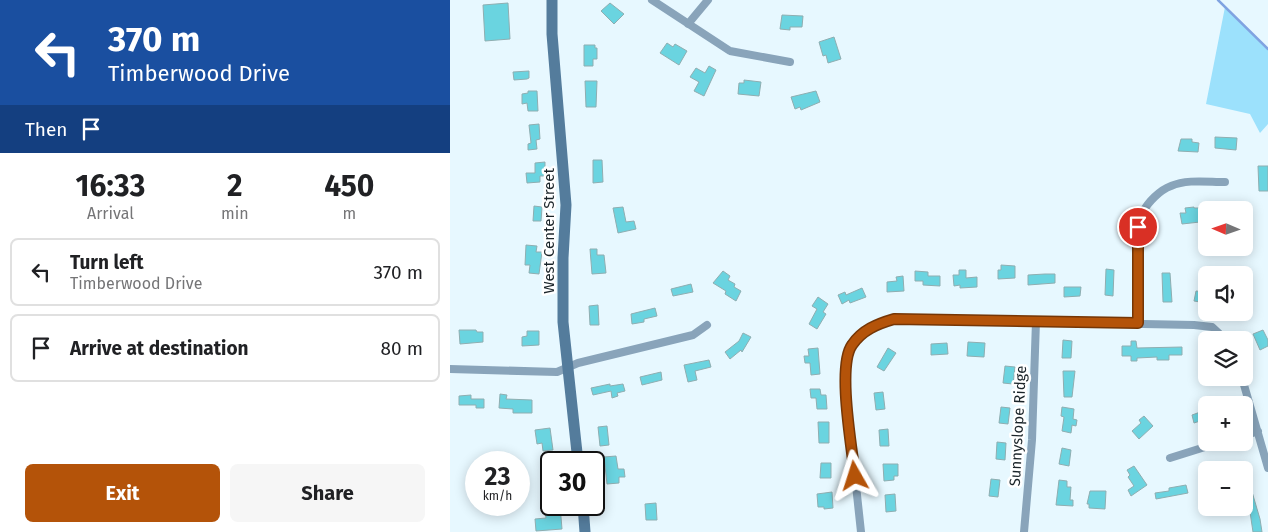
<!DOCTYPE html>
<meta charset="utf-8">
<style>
body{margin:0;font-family:"Fira Sans",sans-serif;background:#f6f6f6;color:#202124;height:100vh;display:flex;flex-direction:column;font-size:19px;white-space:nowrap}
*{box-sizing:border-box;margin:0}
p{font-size:16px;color:#757577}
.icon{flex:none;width:28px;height:28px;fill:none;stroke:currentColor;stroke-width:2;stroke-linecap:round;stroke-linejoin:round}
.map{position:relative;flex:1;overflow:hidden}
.drawer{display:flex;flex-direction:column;background:#fff;width:450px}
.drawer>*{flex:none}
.top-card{background:#1a4fa0;color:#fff;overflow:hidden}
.needle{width:32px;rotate:272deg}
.controls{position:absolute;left:748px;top:201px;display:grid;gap:10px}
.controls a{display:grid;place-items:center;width:55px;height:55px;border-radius:8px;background:#fff;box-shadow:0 2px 12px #0003;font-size:25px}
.speed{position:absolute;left:15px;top:451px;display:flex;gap:10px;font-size:25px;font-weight:700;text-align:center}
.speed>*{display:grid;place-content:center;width:65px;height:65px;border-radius:50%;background:#fff;box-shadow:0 2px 12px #0003;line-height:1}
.speed small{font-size:12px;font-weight:400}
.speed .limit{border:2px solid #111;border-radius:8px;background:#fff;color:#111}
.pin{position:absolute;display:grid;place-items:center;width:42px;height:42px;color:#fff;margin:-21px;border:2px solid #fff;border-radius:50%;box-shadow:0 1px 5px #0007}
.me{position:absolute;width:55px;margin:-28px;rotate:354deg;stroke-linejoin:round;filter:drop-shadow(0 0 4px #0008)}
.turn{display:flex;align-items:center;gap:18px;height:105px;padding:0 25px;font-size:22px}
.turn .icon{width:65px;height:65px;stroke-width:2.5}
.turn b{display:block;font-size:35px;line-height:42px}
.then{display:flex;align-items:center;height:48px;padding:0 25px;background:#0003;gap:10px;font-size:19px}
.eta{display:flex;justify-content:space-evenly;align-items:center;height:85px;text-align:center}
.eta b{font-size:30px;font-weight:700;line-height:35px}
.primary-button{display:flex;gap:10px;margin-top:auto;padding:10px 25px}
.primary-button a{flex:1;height:58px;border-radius:8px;background:#b45309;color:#fff;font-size:20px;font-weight:700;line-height:58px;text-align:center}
.primary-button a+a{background:#f6f6f6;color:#202124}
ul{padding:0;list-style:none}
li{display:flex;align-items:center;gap:15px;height:68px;margin:0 10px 8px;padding:0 15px;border:2px solid #e0e0e0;border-radius:8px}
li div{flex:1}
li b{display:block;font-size:19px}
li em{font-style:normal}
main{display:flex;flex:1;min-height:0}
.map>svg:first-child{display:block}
.green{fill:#9ce1fc}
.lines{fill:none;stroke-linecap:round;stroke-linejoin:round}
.stream{stroke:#80a3e1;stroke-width:2.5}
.building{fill:#6ad4e0;stroke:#8faeb1}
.street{stroke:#89a4ba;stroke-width:8}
.secondary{stroke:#547c9c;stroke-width:11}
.route-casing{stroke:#753606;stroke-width:12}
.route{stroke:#b45309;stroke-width:9}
.labels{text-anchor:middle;stroke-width:5;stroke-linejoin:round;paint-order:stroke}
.street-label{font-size:15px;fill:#1a2429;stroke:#fff}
</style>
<main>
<section class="drawer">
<div class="top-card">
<div class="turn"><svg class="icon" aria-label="left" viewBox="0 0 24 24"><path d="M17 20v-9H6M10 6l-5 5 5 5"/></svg><div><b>370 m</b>Timberwood Drive</div></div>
<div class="then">Then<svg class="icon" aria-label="arrive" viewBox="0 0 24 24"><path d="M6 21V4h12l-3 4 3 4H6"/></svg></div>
</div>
<div class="eta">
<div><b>16:33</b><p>Arrival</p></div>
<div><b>2</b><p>min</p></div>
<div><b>450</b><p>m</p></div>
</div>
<ul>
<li><svg class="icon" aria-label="left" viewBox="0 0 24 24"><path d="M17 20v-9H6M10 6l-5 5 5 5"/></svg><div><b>Turn left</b><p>Timberwood Drive</p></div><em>370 m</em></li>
<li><svg class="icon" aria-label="arrive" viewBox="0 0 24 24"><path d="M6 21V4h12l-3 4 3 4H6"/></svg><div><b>Arrive at destination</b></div><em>80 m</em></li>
</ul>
<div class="primary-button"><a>Exit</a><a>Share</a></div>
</section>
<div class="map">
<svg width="818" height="532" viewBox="0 0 818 532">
<rect width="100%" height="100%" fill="#e7f8ff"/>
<path class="green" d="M775,7L818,49V124L810,133L800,114L756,104Z"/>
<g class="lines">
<path class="stream" d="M768,0L818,49"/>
</g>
<path class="building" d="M58,3L60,39L35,41L33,5Z
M160,3L174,14L164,24L151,11Z
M332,15L353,16L352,27H340V30L330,29Z
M384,37L391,59L378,63L376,55L373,56L369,42Z
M217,43L223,47L225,44L237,51L229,65L210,53Z
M134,45H145V48H147V59H143V66H134Z
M259,66L266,70L254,96L244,91L249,82L240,77L246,68L255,73Z
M79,71V78L77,79L64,80L63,72Z
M294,80L311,82L309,96L288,94L289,83H294Z
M135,81H147L146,107H136Z
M78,91H87L88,111H78L77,103L72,104V94L78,93Z
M366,91L370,102L351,110L350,107L345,109L341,97Z
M89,124L90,139L86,140L87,149L78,150V144L81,143L79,125Z
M765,137L787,138L786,150L765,148Z
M731,139H742V142L749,143L748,152L728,151Z
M143,160H152L153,182L143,183Z
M95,162V176H90V182L77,183L76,173H85V163Z
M808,166H818V191H809Z
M84,206L92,207L91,221H83Z
M173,207L176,222L184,221L186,229L168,233L163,208Z
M744,207V208H749L750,222L732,224L730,213H736L735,208Z
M76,245L87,246L86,252H92L89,274L79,273L80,265H75Z
M140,249H147V255H154L156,273L142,274Z
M551,265L565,266V278L548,279V270H551Z
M656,269L664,270L663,296L655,295Z
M509,270H516V278L527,277V287L510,288V285L504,286L503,275H509Z
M273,271L280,276L278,280L285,284L284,287L291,291L286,301L275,294L276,291L263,283Z
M465,271L478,272V276H490V286L473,285V281H465Z
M712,273H720L722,302H713Z
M595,274H605V283L578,285V275Z
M453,276L454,291L437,292V282L447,281L446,277Z
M241,284L243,292L223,296L221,289Z
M614,287H631L630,296L614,297Z
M412,288L416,297L400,303L399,300L392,304L388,295L395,292L396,295Z
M746,291L756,292V303L744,301Z
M368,297L378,304L373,312L376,314L367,329L359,324L367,309L362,306Z
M148,305L149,325H140L139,306Z
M205,308L207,316L194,319V322L182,324L181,314Z
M9,330H26L27,332H33V342L10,344Z
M813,330L818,340V346L810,350L803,334Z
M77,331H89V345L72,346V337L77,336Z
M293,333L301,337L292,352L291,350L280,359L275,352L289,341Z
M613,340L622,341L621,358H612Z
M681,341H686L687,348L732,347V355H719V360H707V357L687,358V361H681V356H672V346H681Z
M518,342L535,343L534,357L517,356Z
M497,343L498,354L481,355V344Z
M368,348L370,374L361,375L360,363H355L354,356H359L358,349Z
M438,348L446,353L434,371L427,367Z
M259,360L261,367L245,371L247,380L238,382L234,365Z
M555,366L565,367L563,384L553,383Z
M613,371H625L622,397H614Z
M211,372L212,380L192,385L190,377Z
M160,384V386L173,384L175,391L167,393L168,396L162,398L161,391L143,395L141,388Z
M360,389H370L371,395H376L377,409H367L366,398H361Z
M433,392L435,409L426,410L424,393Z
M50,394L57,395L56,399L82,400V413H63V409L49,408Z
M21,395V399H34V408H26V405H9V396Z
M551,407L560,408L558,424L549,423Z
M612,407L624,409L623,419L627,420L626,426L622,425L621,433L612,431L614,417L611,416Z
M753,411H756V419L744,423L742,415Z
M694,416L703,426L689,439L682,431L691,423L689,420Z
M368,422H379V443H369Z
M157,426L159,445L150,446L148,427Z
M100,428L103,450L93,451L92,443L87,444L85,430Z
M438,429L439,446H430L429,430Z
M547,442L556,443L555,460L546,459Z
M612,448L621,450L619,466L609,464Z
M166,456L168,469H174L175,477H169V483L157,484L154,457Z
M784,462L786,470H757V468Z
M371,463H381V478H370Z
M101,464V485L94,486L91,466Z
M433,464H448V476H444V480L434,481Z
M684,466L697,485L681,496L678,490L684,486L678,477L680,475L677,470Z
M541,479L550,480L548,497L539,496Z
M609,480L617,481V487H621L620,500H623V506L606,505Z
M736,485L738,493L706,499L705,493L719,491V488Z
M800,485L810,519L812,532H803L800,512L798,513L797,509L794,510V487Z
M640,491H656L655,509L639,508V504H637Z
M382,492L383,508L374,509V507H368L367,494Z
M445,494L446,511L436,512L435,495Z
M94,501H101V505H110L112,529L86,531L85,519L96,518Z
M206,503L207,520H196L195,504Z"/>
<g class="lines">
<path class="street" d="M202,0L280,51L340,62
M238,24L258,0
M688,323C687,296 682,235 693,212C698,202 710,190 721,186C737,179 757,182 775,182
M0,369L107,372L128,363L243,335L257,325
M792,378L818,468
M794,436L808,431
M720,458L771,442
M411,532L395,383C395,345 408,329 444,319L744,325L762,327L776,340
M574,532L582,440L586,321"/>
<path class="secondary" d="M102,0V34L116,205L113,258V322L128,462
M133,505L135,532"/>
</g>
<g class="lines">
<g class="route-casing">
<path id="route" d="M405,476C402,448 387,366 402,345C412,330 427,324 444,319L688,323V227"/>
</g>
<use href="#route" class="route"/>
</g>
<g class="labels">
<g class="street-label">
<text transform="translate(99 231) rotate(-90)" y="5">West Center Street</text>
<text transform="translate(568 426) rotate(-87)" y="5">Sunnyslope Ridge</text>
</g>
</g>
</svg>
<div class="controls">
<a><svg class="needle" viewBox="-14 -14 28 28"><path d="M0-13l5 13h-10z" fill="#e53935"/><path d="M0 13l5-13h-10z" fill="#757577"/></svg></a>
<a><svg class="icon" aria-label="sound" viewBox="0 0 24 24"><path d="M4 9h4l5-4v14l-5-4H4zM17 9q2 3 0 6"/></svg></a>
<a><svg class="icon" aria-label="layers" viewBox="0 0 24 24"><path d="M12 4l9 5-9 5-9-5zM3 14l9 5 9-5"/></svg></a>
<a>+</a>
<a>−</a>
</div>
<div class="speed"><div>23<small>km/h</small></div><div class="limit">30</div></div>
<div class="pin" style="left:688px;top:227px;background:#d93025"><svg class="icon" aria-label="arrive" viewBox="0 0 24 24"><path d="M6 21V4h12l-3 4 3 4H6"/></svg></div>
<svg class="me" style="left:405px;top:476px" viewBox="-20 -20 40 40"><path d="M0-17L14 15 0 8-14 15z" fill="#b45309" stroke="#fff" stroke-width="4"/></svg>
</div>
</main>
